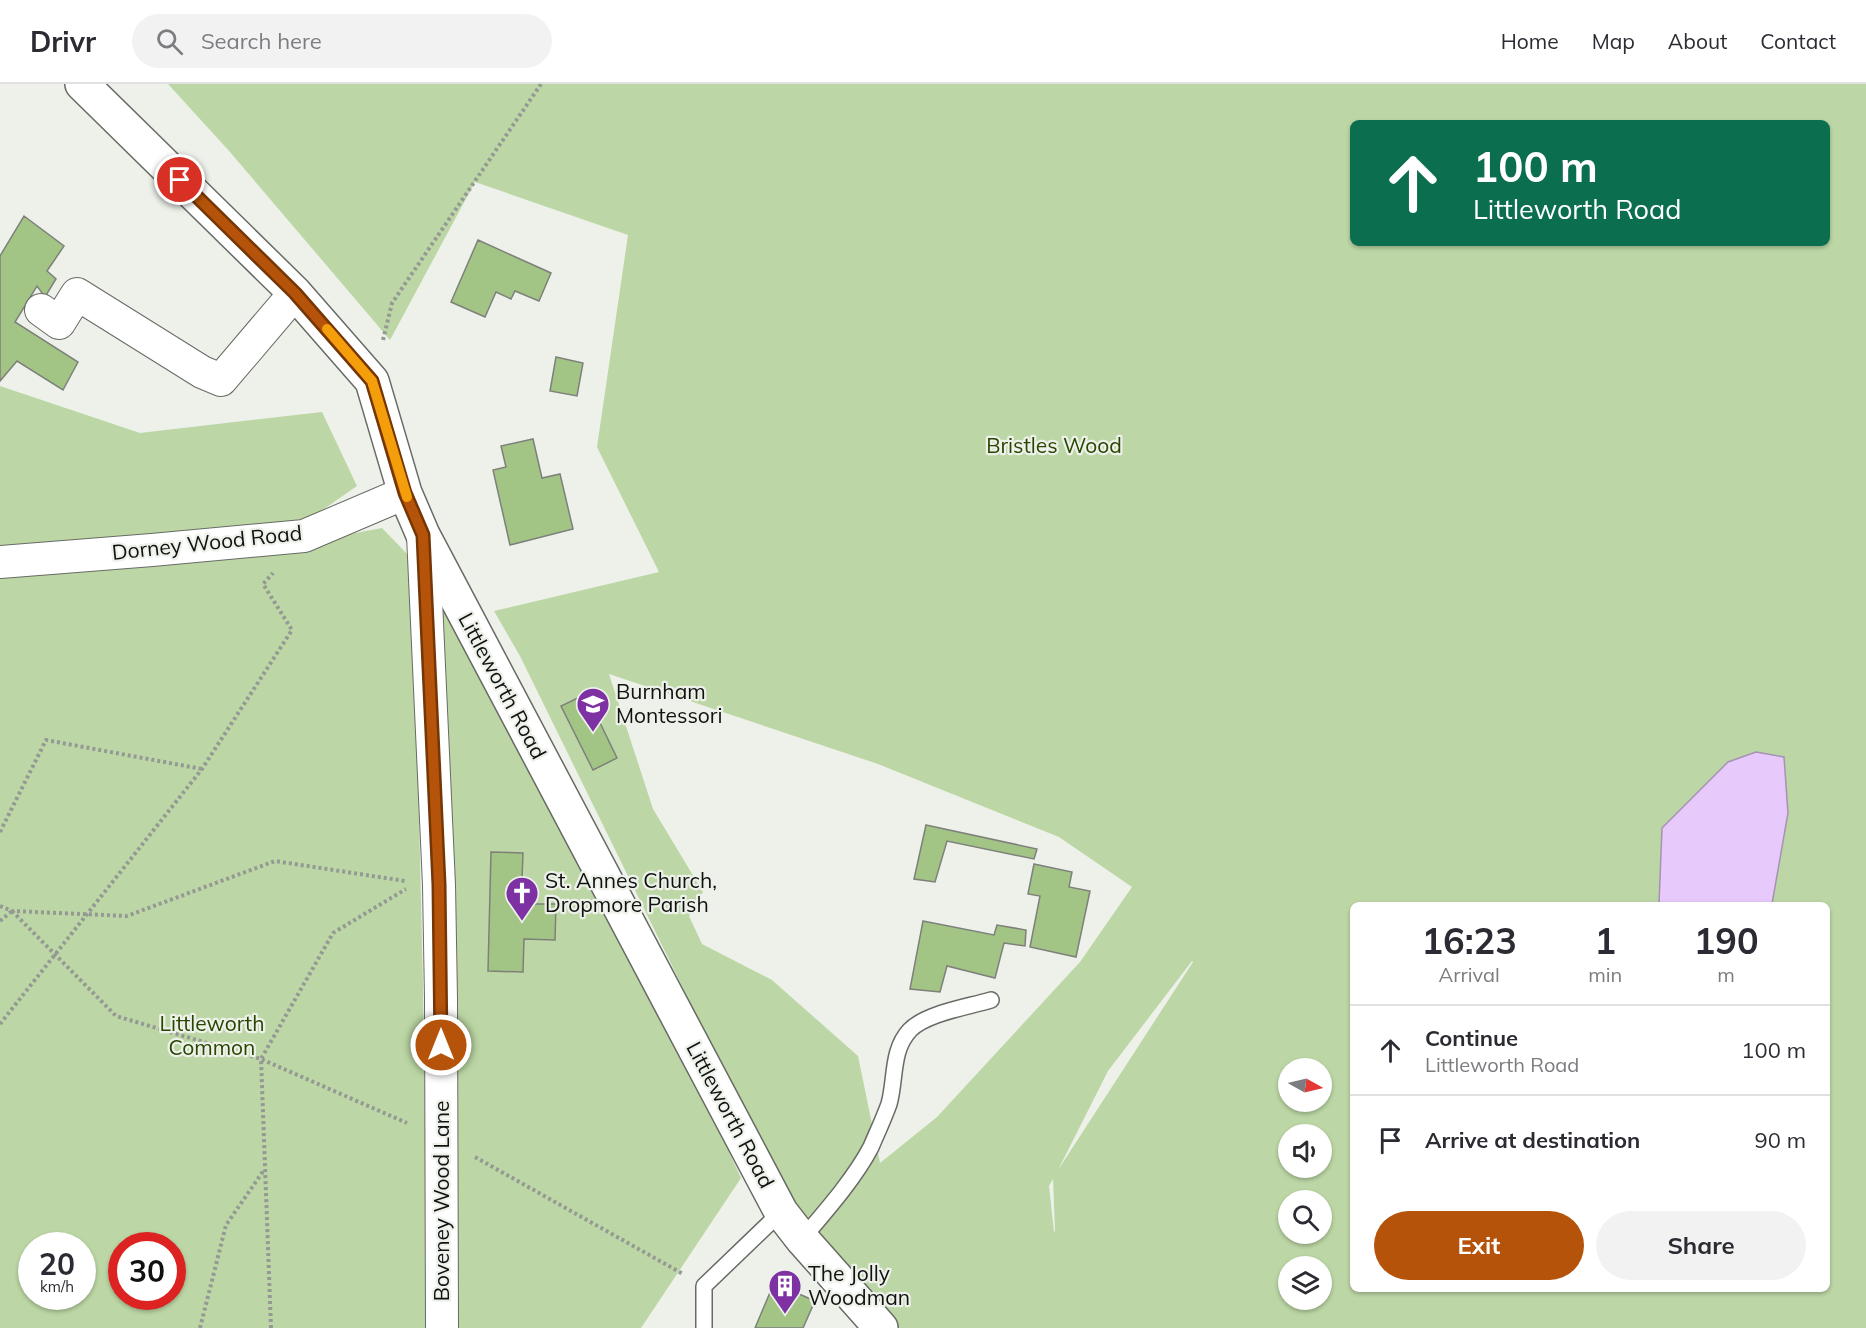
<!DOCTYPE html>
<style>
body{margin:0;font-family:Mulish,sans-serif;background:#f2f2f3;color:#2b2b33;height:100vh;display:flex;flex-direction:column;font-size:22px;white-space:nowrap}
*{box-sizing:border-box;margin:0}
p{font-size:20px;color:#7c7c81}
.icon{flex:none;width:33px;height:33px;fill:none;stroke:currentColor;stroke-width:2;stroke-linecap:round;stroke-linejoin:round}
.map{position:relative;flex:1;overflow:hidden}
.side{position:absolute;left:1350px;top:818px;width:480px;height:390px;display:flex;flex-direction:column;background:#fff;border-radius:9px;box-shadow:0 2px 4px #0004}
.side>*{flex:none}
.hud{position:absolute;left:1350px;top:36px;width:480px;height:126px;border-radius:9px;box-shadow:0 2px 4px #0004;background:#0b6e4f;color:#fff;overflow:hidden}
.needle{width:39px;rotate:98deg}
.controls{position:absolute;left:1278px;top:974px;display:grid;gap:12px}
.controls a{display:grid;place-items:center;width:54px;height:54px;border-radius:50%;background:#fff;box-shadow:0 2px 4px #0004;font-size:30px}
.speed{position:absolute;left:18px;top:1148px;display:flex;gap:12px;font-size:30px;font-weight:700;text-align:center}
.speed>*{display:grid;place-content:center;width:78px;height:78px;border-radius:50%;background:#fff;box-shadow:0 2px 4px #0004;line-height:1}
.speed small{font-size:15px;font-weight:400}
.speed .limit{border:9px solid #d22;background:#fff;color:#111}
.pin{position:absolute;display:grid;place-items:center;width:51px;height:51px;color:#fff;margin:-26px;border:3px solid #fff;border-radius:50%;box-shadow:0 2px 6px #0007}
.me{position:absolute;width:66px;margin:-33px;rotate:0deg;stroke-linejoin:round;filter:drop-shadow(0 0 4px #0008)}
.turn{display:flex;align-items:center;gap:21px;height:126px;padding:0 24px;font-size:27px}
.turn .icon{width:78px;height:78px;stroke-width:2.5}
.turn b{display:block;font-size:42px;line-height:51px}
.eta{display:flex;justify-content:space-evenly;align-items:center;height:102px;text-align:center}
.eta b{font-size:36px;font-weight:700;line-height:42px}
.primary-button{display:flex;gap:12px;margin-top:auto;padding:12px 24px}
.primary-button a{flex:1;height:69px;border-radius:36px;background:#b45309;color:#fff;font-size:24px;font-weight:700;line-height:69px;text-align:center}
.primary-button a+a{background:#f2f2f3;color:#2b2b33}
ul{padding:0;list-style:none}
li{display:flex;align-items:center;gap:18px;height:90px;padding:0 24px;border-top:2px solid #e1e1e2}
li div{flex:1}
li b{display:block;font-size:22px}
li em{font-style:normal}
header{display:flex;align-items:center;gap:36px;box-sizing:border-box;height:84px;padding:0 30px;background:#fff;border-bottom:2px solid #e1e1e2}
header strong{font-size:28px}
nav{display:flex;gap:33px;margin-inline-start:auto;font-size:21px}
.search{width:420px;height:54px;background:#f2f2f3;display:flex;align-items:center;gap:15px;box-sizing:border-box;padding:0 21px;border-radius:33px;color:#7c7c81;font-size:22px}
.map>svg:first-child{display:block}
.green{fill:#bcd7a5;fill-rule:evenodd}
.water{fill:#e7c9fb;stroke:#a692b4;stroke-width:1.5}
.building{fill:#a2c485;stroke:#7e817b;stroke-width:1.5}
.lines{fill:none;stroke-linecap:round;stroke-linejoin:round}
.lane-casing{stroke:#686b65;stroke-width:18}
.street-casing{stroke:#686b65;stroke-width:34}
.secondary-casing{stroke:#686b65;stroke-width:36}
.path{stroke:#959994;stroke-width:4;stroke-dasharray:3 3;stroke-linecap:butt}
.lane{stroke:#fff;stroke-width:15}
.street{stroke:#fff;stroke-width:32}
.secondary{stroke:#fff;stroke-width:33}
.route-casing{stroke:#753606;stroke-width:15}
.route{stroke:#b45309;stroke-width:10}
.slow{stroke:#f59e0b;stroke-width:10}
.labels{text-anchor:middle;stroke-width:4.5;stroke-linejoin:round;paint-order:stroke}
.park-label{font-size:21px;fill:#284600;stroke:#edf1ea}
.street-label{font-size:21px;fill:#101210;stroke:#edf1ea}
.poi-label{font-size:21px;fill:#101210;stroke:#edf1ea;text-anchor:start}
</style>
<header>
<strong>Drivr</strong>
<div class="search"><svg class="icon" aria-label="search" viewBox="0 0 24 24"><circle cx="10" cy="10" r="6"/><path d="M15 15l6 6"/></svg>Search here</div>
<nav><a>Home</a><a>Map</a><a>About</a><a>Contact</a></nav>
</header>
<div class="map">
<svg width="1866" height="1244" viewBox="0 0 1866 1244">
<rect width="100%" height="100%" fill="#edf1ea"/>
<path class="green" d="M168,0H1866V1244H891L817,1177L520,572L494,527L659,488L597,363L628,151L475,98L390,256L230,68ZM1353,39H1827V159H1353ZM609,590L878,680L1059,753L1132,803L1080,878L937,1033L880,1079L858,972L772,896L702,860L689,832L703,808L653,725ZM1788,729L1772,820H1827V1204H1353V820H1659L1662,744ZM1192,877L1193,878L1058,1086L1108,987ZM1288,984H1322V1017H1288ZM1288,1050H1322V1083H1288ZM1053,1095L1055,1147L1054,1148L1049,1102ZM1288,1116H1322V1149H1288ZM1288,1182H1322V1215H1288Z
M0,302L140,349L322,328L357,402L311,434L274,445L0,464Z
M382,444L413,476L423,903L428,1244H0V491L218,475ZM32,1161H82V1212H32ZM122,1161H172V1212H122Z
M440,500L683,968L741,1094L641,1244H452Z"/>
<path class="water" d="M1756,668L1784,673L1788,729L1772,820H1659L1662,744L1728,678Z"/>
<path class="building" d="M24,132L64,162L47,187L56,195L45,213L37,202L15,238L78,278L63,306L17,277L0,297V172Z
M478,156L551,189L539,217L515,207L511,215L496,208L485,233L451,218Z
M556,273L583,279L577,312L550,307Z
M533,355L542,394L560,390L573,445L510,461L493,386L506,383L501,362Z
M586,610L617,674L593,686L561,622Z
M926,741L1037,765L1034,775L947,757L935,798L914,795Z
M491,768L523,769L521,820H556L555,856L524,855L523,888L488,887Z
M1034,780L1072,788L1069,803L1090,807L1076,873L1030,863L1040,812L1028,810Z
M923,837L994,851L997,841L1026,846L1025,862L1004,859L995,894L947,882L940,908L910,905Z
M774,1199L815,1217L803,1244H755Z"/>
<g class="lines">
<g class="lane-casing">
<path id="lane" d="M802,1155C825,1128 855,1094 871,1063C877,1049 884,1034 889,1020C896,995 891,966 910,946C927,929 968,923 991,916
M704,1244V1202L781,1128"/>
</g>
<g class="street-casing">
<path id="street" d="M41,226L59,239L77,210L202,288L221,296L295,209
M423,451L439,801L441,915L442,1244
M0,478L152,466L304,452L405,409"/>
</g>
<g class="secondary-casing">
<path id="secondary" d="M82,0L295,209L372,297L405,409L423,451L781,1128L802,1155L881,1244"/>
</g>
<path class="path" d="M383,256L392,219L541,0
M0,748L46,656L202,685
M0,822L12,827L127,832L275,777L405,797
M12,827L116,932L261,975L407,1039
M0,837L12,827
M0,940L202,685L292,546L263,500L273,489
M475,1073L683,1190
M200,1244L226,1141L264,1086
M271,1244L261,975L333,849L406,805"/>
<use href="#lane" class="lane"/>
<use href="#street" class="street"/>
<use href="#secondary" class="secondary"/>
</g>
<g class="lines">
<g class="route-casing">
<path id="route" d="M180,96L295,209L372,297L405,409L423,451L439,801L441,961"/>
</g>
<use href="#route" class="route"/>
<path class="slow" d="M327,245L372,297L407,413"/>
</g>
<defs>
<g id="school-pin" transform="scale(1.725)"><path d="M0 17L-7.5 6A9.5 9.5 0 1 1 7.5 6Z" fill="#7d31a3" stroke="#edf1ea"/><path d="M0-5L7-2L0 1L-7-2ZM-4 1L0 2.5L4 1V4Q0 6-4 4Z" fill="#fff"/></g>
<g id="church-pin" transform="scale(1.725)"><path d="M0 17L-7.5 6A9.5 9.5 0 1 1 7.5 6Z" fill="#7d31a3" stroke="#edf1ea"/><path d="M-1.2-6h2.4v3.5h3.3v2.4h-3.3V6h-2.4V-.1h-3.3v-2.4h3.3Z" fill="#fff"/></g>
<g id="building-pin" transform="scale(1.725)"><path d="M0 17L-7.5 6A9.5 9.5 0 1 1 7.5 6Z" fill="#7d31a3" stroke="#edf1ea"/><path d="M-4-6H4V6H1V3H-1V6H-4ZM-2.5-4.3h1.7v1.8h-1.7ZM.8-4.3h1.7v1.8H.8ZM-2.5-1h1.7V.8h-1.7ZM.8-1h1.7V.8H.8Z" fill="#fff"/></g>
</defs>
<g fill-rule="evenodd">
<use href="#school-pin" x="593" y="620"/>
<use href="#church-pin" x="522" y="809"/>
<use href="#building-pin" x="785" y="1202"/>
</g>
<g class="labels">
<g class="park-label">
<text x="1054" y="369">Bristles Wood</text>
<text x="212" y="947">Littleworth<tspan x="212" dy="24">Common</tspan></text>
</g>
<g class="street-label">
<text transform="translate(207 459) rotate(-6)" y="7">Dorney Wood Road</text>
<text transform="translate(502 602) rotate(62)" y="7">Littleworth Road</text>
<text transform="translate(730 1031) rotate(62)" y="7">Littleworth Road</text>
<text transform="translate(442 1117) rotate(-90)" y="7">Boveney Wood Lane</text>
</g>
<g class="poi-label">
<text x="616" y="615">Burnham<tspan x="616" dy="24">Montessori</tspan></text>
<text x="545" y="804">St. Annes Church,<tspan x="545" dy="24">Dropmore Parish</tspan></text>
<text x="808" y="1197">The Jolly<tspan x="808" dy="24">Woodman</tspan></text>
</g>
</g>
</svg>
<div class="controls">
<a><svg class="needle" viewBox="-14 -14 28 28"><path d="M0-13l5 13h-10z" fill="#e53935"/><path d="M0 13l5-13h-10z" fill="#7c7c81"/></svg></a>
<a><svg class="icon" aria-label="sound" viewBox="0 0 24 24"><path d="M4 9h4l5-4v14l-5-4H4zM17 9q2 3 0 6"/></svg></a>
<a><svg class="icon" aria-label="search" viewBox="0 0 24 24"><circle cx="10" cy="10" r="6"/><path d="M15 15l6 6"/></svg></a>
<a><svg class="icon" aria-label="layers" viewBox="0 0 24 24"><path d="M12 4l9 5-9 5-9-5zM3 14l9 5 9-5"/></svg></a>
</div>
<div class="speed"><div>20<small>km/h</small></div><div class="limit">30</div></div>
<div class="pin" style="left:180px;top:96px;background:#d93025"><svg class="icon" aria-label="arrive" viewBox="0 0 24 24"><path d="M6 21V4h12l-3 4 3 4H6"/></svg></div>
<svg class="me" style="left:441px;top:961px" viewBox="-20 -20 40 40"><circle r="17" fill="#b45309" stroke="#fff" stroke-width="3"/><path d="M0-11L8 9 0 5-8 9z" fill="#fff"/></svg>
<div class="hud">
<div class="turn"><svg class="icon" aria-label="ahead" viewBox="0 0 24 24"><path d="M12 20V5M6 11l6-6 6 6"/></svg><div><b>100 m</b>Littleworth Road</div></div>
</div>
<section class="side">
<div class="eta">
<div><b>16:23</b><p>Arrival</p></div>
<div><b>1</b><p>min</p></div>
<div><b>190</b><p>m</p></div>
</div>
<ul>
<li><svg class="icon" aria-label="ahead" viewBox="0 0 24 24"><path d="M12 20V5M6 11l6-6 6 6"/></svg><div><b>Continue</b><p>Littleworth Road</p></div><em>100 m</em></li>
<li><svg class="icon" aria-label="arrive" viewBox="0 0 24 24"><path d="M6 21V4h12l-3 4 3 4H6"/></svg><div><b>Arrive at destination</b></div><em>90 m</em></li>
</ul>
<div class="primary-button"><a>Exit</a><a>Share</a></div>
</section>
</div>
